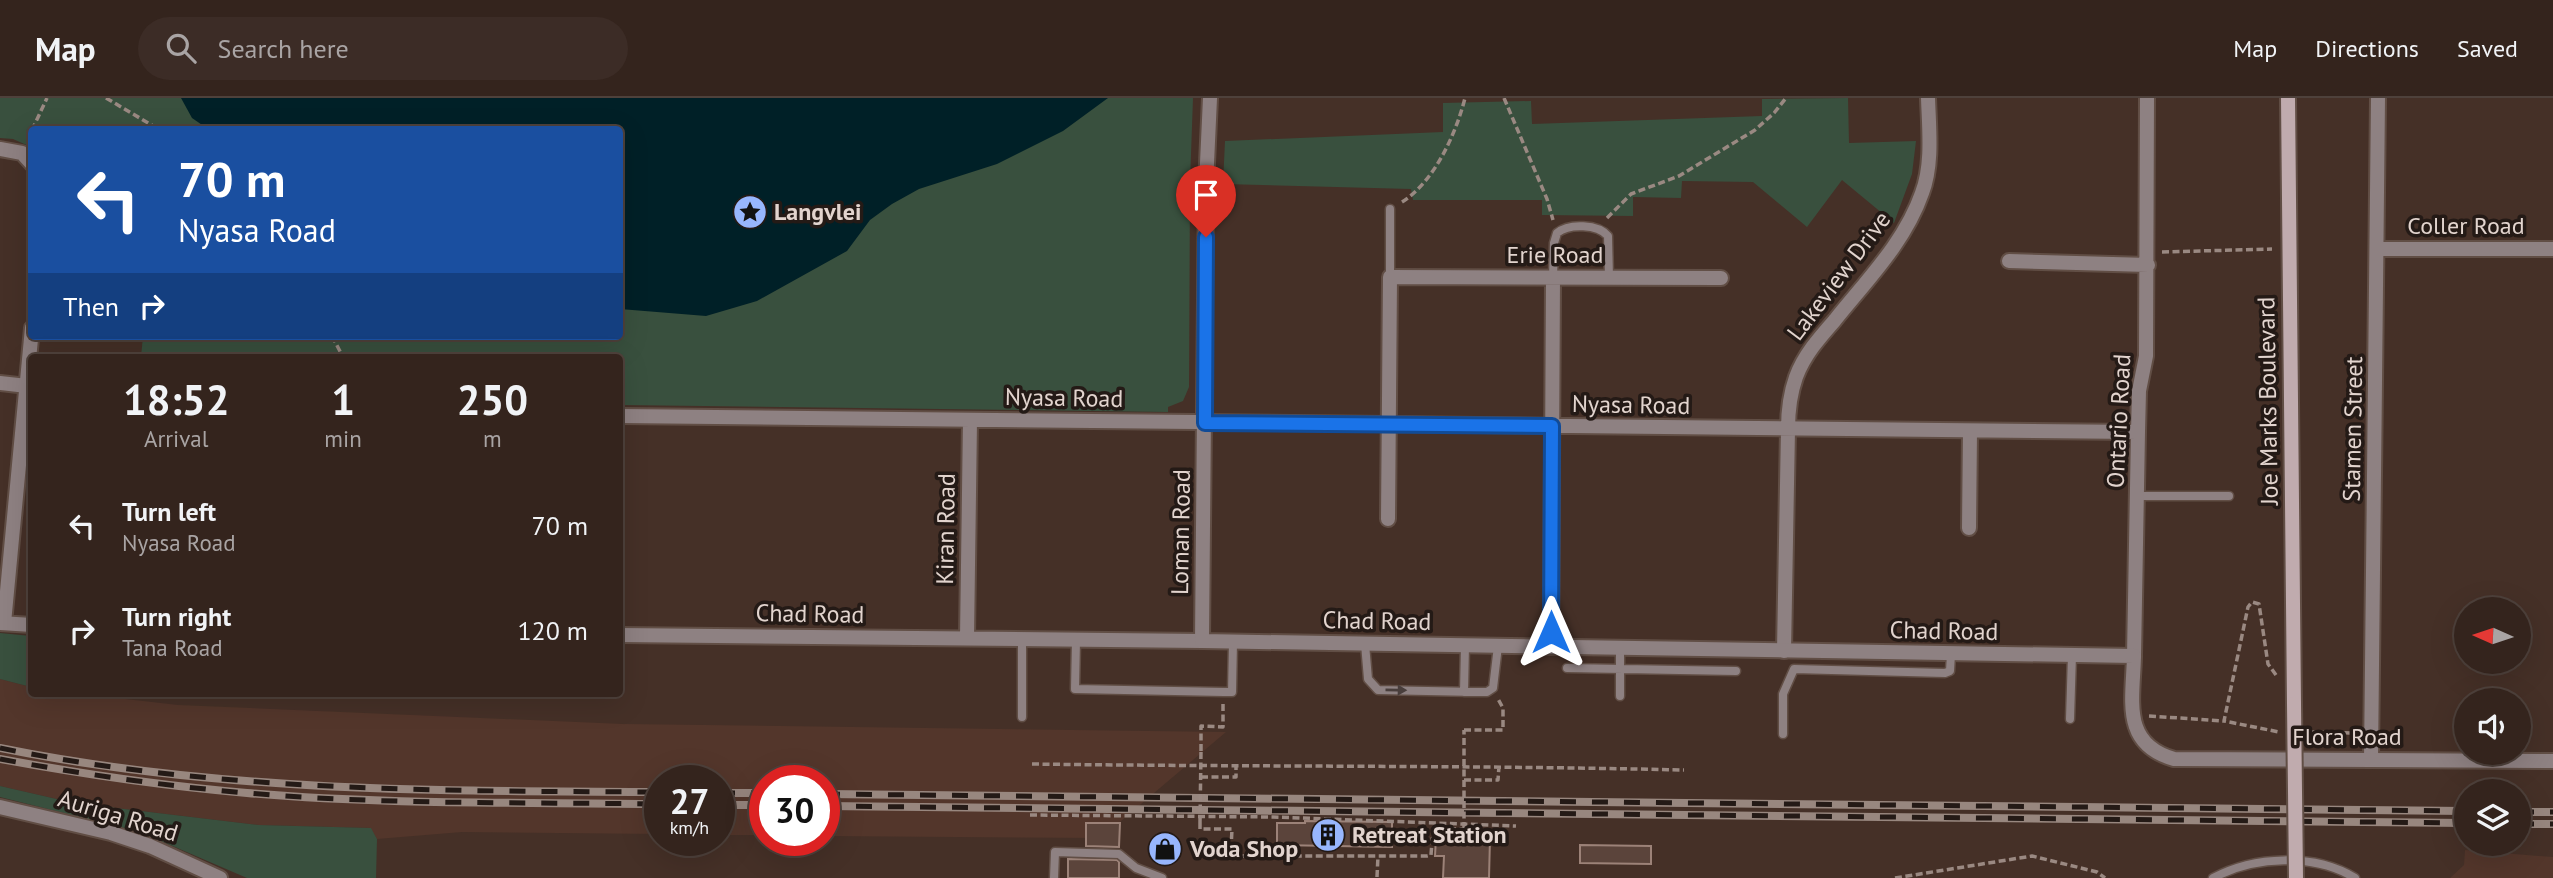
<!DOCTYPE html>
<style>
body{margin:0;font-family:"PT Sans",sans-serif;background:#3c2c26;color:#f1f3f6;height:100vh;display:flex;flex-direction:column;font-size:26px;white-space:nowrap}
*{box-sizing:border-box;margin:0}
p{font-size:23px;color:#a9a4a4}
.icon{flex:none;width:38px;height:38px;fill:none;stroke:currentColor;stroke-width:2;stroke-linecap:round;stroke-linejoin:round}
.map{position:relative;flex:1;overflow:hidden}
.drawer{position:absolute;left:28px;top:256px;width:595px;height:343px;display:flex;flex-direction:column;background:#34241d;border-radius:7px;box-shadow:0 7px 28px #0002,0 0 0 2px #4e413b}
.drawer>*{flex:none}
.hud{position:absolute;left:28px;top:28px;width:595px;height:214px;border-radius:7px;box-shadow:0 7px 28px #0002,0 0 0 2px #4e413b;background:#1a4fa0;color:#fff;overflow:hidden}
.needle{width:46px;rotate:273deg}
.fabs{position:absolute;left:2454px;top:499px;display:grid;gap:14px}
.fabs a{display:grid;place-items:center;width:77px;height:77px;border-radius:50%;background:#34241d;box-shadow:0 7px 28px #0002,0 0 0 2px #4e413b;font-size:35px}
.speed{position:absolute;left:644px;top:667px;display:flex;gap:14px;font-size:35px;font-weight:700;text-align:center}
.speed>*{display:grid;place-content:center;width:91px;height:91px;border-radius:50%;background:#34241d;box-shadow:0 7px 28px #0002,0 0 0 2px #4e413b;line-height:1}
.speed small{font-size:18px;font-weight:400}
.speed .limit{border:10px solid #d22;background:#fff;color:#111}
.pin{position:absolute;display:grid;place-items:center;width:60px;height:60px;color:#fff;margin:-72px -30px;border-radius:50% 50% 50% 0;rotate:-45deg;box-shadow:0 0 7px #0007}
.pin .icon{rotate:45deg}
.me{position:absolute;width:77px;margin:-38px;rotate:0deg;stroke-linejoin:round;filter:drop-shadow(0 0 5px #0008)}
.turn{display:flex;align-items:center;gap:24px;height:147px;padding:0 35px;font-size:32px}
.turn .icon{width:91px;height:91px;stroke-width:2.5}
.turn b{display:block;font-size:49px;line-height:60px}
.then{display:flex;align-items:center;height:66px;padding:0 35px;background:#0003;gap:14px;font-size:26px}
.eta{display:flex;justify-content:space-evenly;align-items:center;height:119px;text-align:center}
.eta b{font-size:42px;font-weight:700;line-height:49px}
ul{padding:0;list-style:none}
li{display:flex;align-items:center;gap:21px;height:105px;padding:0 35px}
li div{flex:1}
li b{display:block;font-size:26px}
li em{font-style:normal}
header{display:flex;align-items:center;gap:42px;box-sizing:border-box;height:98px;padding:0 35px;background:#34241d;border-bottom:2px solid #4e413b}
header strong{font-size:33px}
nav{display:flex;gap:38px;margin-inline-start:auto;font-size:24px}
.search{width:490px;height:63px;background:#3c2c26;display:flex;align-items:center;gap:18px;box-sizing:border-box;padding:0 24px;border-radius:38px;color:#a9a4a4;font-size:26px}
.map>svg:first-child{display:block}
.built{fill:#53362b}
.green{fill:#39503e}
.water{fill:#002027}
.building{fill:#5b443b;stroke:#9c8278;stroke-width:2}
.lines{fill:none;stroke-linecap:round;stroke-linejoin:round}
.service-casing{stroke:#614e45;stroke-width:11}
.minor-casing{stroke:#614e45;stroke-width:18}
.tertiary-casing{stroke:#614e45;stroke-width:18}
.secondary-casing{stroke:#614e45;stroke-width:18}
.path{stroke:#9a8982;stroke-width:3.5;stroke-dasharray:7 3.5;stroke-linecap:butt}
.service{stroke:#8e8182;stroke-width:8}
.minor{stroke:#8e8182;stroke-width:14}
.tertiary{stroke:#8e8182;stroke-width:14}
.secondary{stroke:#c0abae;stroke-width:14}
.rail-casing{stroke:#98877f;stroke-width:8}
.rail{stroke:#241a16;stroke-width:5;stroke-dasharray:16;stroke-linecap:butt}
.secondary-bridge-casing{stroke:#614e45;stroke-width:18;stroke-linecap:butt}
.path-bridge{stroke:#9a8982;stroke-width:3.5;stroke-dasharray:7 3.5;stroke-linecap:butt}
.secondary-bridge{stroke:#c0abae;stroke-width:14}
.oneway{fill:#493e3c}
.route-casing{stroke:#114b97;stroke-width:18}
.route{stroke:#1a73e8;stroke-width:12}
.labels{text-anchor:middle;stroke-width:7;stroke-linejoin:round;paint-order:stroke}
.poi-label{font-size:24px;font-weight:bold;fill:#e2d4ce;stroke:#241a16;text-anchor:start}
.street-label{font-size:24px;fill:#e2d4ce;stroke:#241a16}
</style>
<header>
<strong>Map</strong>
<div class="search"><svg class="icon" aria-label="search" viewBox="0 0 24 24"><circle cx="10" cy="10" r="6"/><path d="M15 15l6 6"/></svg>Search here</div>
<nav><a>Map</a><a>Directions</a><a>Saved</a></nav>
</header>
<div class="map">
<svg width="2553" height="780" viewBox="0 0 2553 780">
<rect width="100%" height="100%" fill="#453027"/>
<path class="built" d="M0,581L31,589L32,595H73L178,607L623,626L1226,634L1101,740L824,738V682H765V737H719V682H660V736L462,734L377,741L370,730L259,727L74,705L0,688Z
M2465,752L2553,759V780H2450L2464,767Z"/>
<path class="green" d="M0,0H1193L1190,85L1189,289L1183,303L1168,309V314L620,307V259H141L143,238H620V32L68,30L32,32L31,49L13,41L0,40Z
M1848,0L1849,45L1916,43L1912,76L1894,125L1842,82L1807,129L1753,84L1682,83L1681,100L1633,99V118L1542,117V102H1413L1411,91L1223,86L1225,43L1443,34V5L1531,3L1532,26L1762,18V1Z
M0,535L31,538V589L0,581Z
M0,688L74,705L259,727L371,730L377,741L376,780H247L140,734L0,699Z"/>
<path class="water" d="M181,0H1108L1063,33L997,66L919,91L892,106L870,122L847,153L757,203L706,218L620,211V32L208,31L192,20Z"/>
<path class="building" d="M1305,723L1392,724V749L1277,747V725H1305Z
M1086,725H1120L1119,749L1086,748Z
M1436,739L1490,740L1489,780H1443L1444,758H1435Z
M1580,747L1651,748V766L1580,765Z
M1068,761L1117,762L1119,764V780H1068Z"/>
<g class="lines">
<g class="service-casing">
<path id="service" d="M1390,179V111
M1553,180L1554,145L1557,135C1569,125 1598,126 1608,138L1609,180
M2137,398H2229
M1076,542L1075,591L1224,594H1232L1233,544
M1365,546L1368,581L1378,592L1476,594H1487L1493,590L1498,548
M1567,570L1736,573
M1464,594L1465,547
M1620,598V550
M1022,619V541
M2070,621L2072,557
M1783,636V596L1794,571L1945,575L1950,573L1951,556
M1054,780L1055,754L1119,756L1136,770L1162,780
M2213,780C2254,758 2314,755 2355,780"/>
</g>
<g class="minor-casing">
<path id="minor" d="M0,51L22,55L32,66
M2378,151H2553
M2009,163L2148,167
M0,285L27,288
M620,318L2138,334
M1388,421L1390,179L1721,180
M1969,430L1970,333
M0,525L32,527
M4,525L32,230
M620,537L1202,543
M967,540L970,322
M1551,549L1553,180
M1784,553L1788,331C1788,313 1790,296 1796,279C1804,257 1820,239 1835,222C1867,182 1905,144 1922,95C1933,66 1929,31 1928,0
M2134,558L2138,334L2139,293L2146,258L2147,0
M2371,662L2378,0
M0,709L111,735L150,748L220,780"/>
</g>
<g class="tertiary-casing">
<path id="tertiary" d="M1210,0L1206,87L1202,543L2134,558C2133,602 2121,646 2174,661L2553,663"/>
</g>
<g class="secondary-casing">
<path id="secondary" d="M2288,0L2294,606"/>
</g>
<path class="path" d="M106,0L160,32
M1504,0L1547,101L1553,122
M32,32L47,0
M1402,104C1434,84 1456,36 1465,0
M1607,120L1631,96L1679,78L1755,32L1774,15L1786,0
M2162,154L2272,151
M332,238L343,259
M2276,577L2268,566L2259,506L2252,504L2248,509L2224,623L2279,634
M2149,618L2224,623
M1464,632H1503V610L1498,601
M2312,634L2355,635
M1201,653V628L1223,629V606
M1032,666C1250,669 1467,667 1684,672
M1201,679H1236V669
M1464,682H1498L1499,668
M1030,717L1273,719L1516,728
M1200,724V731H1232L1231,751L1237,758H1427L1431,757L1433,731H1464
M1377,779L1378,758
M1895,780L2032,758L2097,774L2105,780"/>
<use href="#service" class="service"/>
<use href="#minor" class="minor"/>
<use href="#tertiary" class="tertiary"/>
<use href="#secondary" class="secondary"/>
<g class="rail-casing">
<path id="rail" d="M0,650C217,694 440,693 660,694
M0,661C82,676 164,688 247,695C384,707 522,704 660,706
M719,695H765
M824,696L2466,713
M719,707H765
M824,708L2466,725
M2518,714H2553
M2518,726H2553"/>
</g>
<use href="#rail" class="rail"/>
<g class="secondary-bridge-casing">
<path id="secondary-bridge" d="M2294,606L2296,780"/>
</g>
<path class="path-bridge" d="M1200,724L1201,653
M1464,731V632"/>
<use href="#secondary-bridge" class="secondary-bridge"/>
</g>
<defs><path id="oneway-solid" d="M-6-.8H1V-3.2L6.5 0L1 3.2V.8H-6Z" transform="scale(1.75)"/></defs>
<use class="oneway" href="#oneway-solid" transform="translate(1396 592) rotate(1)"/>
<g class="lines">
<g class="route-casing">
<path id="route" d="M1206,139L1205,325L1552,328L1551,534"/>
</g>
<use href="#route" class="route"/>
</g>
<defs>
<g id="sight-disc" transform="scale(1.75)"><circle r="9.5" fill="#97b6fd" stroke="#241a16"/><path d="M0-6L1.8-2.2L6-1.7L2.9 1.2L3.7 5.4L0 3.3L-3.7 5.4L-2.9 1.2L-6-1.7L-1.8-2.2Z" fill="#111"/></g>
<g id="building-disc" transform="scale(1.75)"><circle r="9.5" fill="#97b6fd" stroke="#241a16"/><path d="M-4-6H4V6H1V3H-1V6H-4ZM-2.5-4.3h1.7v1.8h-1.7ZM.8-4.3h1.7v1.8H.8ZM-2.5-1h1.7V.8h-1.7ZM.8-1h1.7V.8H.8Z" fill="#111"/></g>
<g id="shop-disc" transform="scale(1.75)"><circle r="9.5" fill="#97b6fd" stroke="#241a16"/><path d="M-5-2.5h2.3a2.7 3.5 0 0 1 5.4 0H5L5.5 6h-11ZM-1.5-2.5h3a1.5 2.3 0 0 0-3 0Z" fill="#111"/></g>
</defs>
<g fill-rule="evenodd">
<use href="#sight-disc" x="750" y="114"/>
<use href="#building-disc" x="1328" y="737"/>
<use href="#shop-disc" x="1165" y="751"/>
</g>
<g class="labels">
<g class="poi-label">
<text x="774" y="122">Langvlei</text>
<text x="1352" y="745">Retreat Station</text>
<text x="1190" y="759">Voda Shop</text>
</g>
<g class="street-label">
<text x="2466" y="136">Coller Road</text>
<text x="1555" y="165">Erie Road</text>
<text transform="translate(1839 178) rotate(-53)" y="8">Lakeview Drive</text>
<text transform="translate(1064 300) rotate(1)" y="8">Nyasa Road</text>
<text transform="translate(2268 303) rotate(-91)" y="8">Joe Marks Boulevard</text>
<text transform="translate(1631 307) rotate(1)" y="8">Nyasa Road</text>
<text transform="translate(2119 323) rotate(-87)" y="8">Ontario Road</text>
<text transform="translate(2353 331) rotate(-89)" y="8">Stamen Street</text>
<text transform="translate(946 431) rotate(-89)" y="8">Kiran Road</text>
<text transform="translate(1181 434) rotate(-89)" y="8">Loman Road</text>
<text transform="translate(810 516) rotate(1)" y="8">Chad Road</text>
<text transform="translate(1377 523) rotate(1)" y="8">Chad Road</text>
<text transform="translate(1944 533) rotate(1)" y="8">Chad Road</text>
<text x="2347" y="647">Flora Road</text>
<text transform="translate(118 718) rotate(17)" y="8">Auriga Road</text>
</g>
</g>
</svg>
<div class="fabs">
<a><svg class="needle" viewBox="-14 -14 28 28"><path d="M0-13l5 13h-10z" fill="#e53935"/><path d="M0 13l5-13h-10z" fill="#a9a4a4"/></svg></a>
<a><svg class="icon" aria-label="sound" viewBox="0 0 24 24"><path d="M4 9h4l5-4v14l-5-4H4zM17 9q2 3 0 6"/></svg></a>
<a><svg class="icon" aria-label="layers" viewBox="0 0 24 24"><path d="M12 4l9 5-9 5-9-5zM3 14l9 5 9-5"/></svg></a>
</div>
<div class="speed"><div>27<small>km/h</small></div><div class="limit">30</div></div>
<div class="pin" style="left:1206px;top:139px;background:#d93025"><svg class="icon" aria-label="arrive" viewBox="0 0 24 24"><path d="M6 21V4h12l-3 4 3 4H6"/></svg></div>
<svg class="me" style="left:1551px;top:534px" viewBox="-20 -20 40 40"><path d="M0-17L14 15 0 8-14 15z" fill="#1a73e8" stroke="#fff" stroke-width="4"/></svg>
<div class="hud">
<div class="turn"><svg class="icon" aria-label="left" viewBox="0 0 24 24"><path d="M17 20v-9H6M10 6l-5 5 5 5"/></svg><div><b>70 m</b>Nyasa Road</div></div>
<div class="then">Then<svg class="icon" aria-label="right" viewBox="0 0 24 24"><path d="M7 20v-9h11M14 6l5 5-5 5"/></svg></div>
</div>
<section class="drawer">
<div class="eta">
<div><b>18:52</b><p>Arrival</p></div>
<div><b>1</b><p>min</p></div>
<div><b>250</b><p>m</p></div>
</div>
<ul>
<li><svg class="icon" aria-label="left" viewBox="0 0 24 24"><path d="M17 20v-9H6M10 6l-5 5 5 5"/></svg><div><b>Turn left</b><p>Nyasa Road</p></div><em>70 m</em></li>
<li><svg class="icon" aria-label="right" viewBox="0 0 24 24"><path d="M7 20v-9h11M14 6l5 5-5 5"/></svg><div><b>Turn right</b><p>Tana Road</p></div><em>120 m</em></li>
</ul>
</section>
</div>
